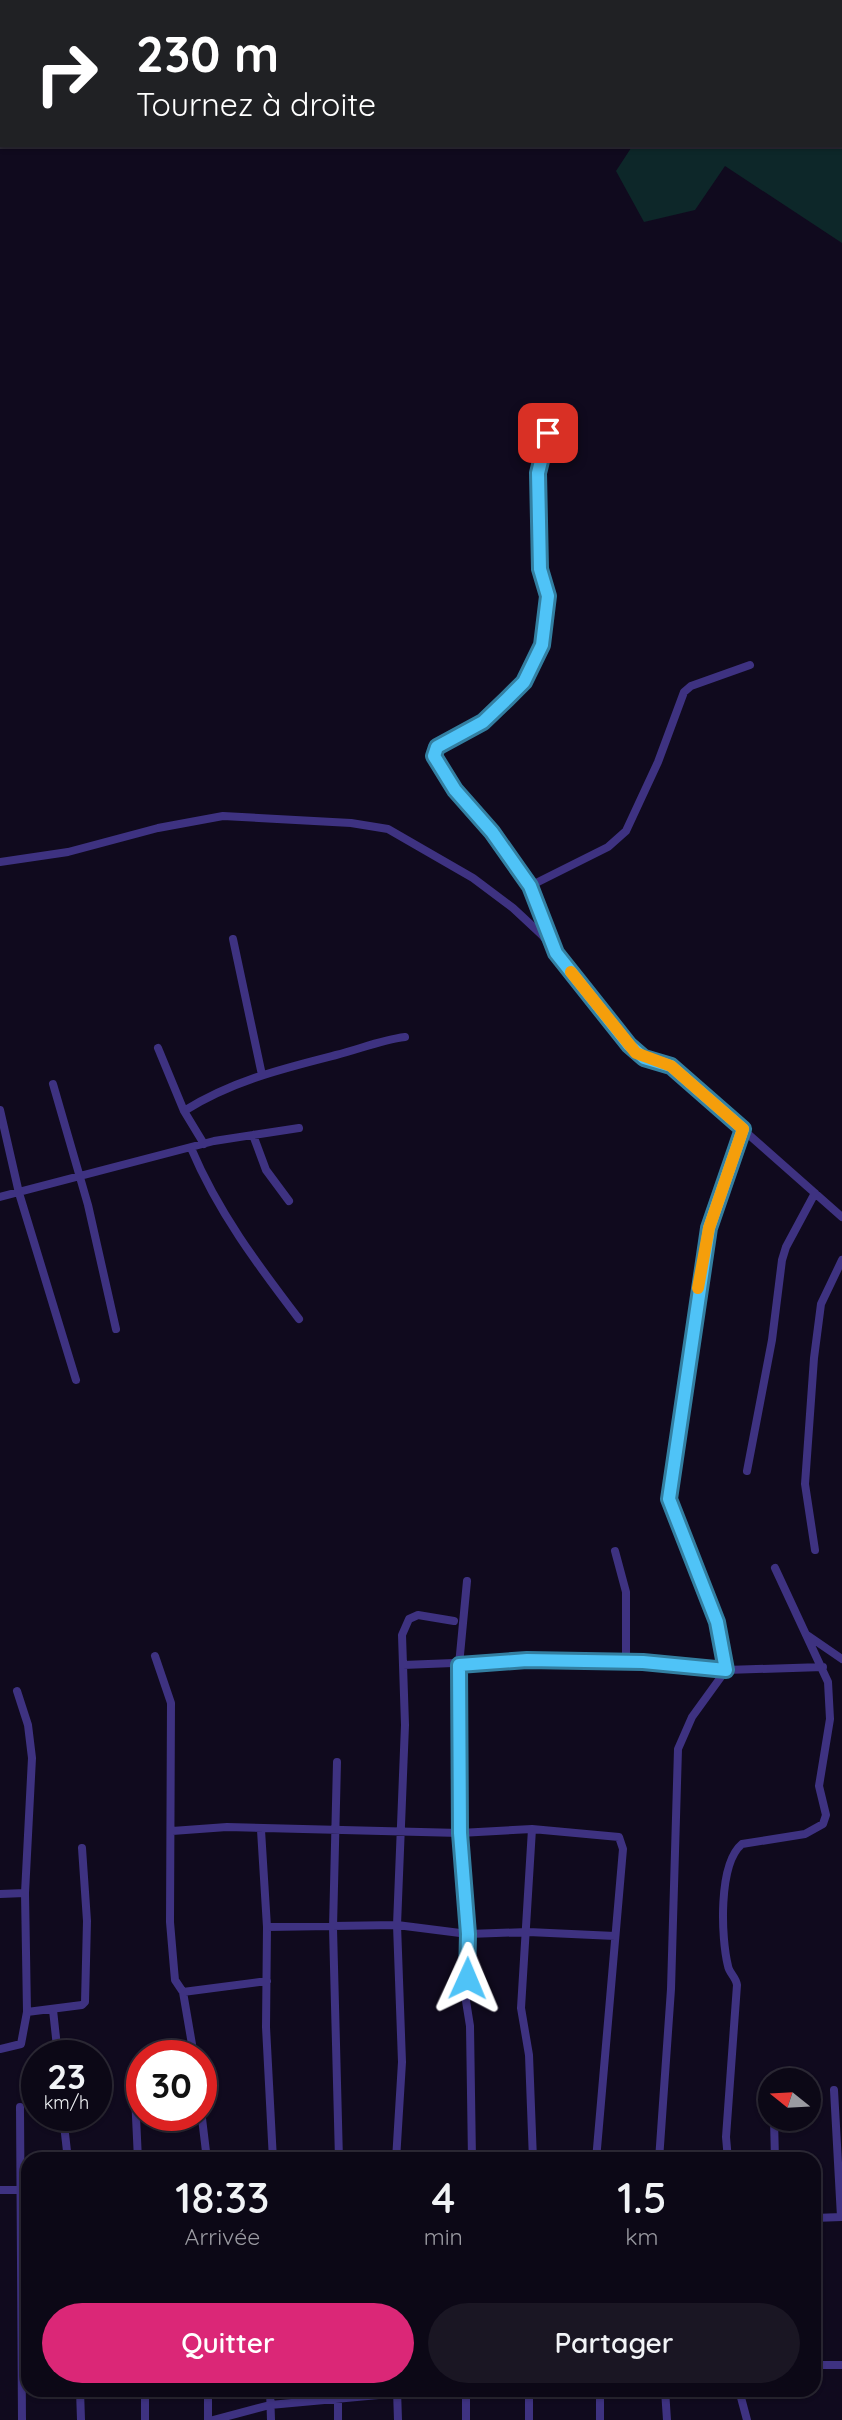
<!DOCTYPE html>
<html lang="fr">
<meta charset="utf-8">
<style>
body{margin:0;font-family:Quicksand,sans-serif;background:#1a1623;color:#f1f3f6;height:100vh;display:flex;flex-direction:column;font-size:26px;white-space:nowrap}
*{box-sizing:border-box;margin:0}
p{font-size:23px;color:#9a9aa1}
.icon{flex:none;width:38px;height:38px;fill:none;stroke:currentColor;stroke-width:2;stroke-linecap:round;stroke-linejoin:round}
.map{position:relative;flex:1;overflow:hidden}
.side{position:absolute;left:21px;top:2152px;width:800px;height:245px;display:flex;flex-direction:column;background:#0c0816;border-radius:21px;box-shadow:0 2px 5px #0004,0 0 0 2px #2c2935}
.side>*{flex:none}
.hud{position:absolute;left:0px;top:0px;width:844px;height:147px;box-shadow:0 2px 5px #0004,0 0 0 2px #2c2935;background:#202124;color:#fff;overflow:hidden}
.needle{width:46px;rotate:288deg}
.buttons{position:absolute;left:758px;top:2068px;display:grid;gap:14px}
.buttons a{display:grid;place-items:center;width:63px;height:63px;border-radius:50%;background:#0c0816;box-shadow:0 2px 5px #0004,0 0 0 2px #2c2935;font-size:35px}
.speed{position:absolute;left:21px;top:2040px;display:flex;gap:14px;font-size:35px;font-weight:700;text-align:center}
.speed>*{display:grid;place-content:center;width:91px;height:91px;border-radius:50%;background:#0c0816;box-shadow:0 2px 5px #0004,0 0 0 2px #2c2935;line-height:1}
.speed small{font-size:18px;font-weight:400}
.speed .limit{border:10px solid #d22;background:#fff;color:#111}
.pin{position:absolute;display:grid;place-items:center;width:60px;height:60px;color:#fff;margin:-30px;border-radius:14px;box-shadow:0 4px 10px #0006}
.me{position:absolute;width:77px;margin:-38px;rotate:1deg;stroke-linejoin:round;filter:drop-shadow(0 0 5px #0008)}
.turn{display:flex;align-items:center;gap:24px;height:147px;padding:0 21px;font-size:32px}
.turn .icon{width:91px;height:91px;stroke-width:2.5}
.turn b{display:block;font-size:49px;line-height:60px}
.eta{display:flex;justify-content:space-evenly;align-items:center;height:119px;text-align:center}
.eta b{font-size:42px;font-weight:600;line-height:49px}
.primary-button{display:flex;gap:14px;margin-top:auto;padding:14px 21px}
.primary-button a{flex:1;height:80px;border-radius:42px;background:#db2777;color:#fff;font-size:28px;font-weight:600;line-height:80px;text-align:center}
.primary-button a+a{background:#1a1623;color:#f1f3f6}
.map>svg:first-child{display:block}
.green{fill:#0d2729}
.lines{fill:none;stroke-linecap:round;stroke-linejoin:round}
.street{stroke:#3e3281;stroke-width:8}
.route-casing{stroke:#337fa1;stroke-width:18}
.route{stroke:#4fc3f7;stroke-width:12}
.slow{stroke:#f59e0b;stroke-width:12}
</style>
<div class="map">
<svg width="842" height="2420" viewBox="0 0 842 2420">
<rect width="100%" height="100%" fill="#100a1e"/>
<path class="green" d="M565,0H842V243L725,166L695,210L644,222L616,171L633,145H842V2Z"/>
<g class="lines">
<path class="street" d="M548,433L538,473L540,569L548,596L542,645L524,682L507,699L483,722L434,752C439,785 489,824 508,852C528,882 542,912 554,945
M0,862L68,852L158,828L223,816L351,823L388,829L473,878L513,908L542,935L636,1053L671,1066L842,1217
M530,886L608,847L626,831L658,762L684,692L691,686L750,665
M233,939L262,1075
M158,1048L184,1111L204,1144
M53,1084L88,1205L116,1329
M0,1110L19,1193L76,1380
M184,1111C232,1081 281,1069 336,1055C360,1049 381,1040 405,1037
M253,1135L266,1170L289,1201
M191,1148C218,1212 257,1264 299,1319
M0,1197L214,1141L299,1128
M747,1471L772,1340L782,1260L786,1247L815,1193
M815,1550L805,1484L814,1358L821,1304L842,1260
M615,1551L626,1592V1662
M467,1581L459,1665L460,1833L468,1934L466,2001L470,2026L472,2160
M807,1635L842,1659
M155,1656L171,1703L170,1922L174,1969L175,1980L183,1992L194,2056
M403,1665L527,1660L661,1662L726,1670L823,1667
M337,1762L333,1928L339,2160
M532,1829L521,2008L529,2055L533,2160
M261,1830L267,1927L266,2027L273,2160
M172,1831L227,1827L460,1833L532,1829L619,1837L623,1849L596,2160
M0,1894L25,1893
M267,1927L397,1925L468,1934L528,1932L615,1936
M183,1992L267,1981
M53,2010L58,2056
M27,2012L82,2005L85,2002L87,1921L82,1848
M0,2049L21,2044L27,2012L25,1893L32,1758L28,1725L17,1691
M134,2073L138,2160
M834,2090L841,2217
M20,2107L22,2420
M201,2110L207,2160
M63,2116L68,2160
M774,2119L775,2160
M396,2160L402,2062L397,1925L405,1725L402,1635L409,1619L418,1615L454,1621
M659,2160L671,1989L678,1749L692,1717L726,1670L717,1622L669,1499L709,1228L743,1129
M717,2160L728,2158
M728,2160L726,2137L737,1985C736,1977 729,1973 728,1966C721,1938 718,1864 742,1844L805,1834L823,1824L826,1815L819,1786L830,1719L828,1682L775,1568
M0,2190H28
M814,2218L842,2217
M814,2365H842
M80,2390L81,2420
M145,2390V2420
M208,2390V2420
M270,2390L271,2420
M338,2390V2420
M397,2390L398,2420
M529,2390V2420
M600,2390V2420
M665,2390L667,2420
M739,2390L747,2420
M213,2420L270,2405L433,2390
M466,2420V2390"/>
</g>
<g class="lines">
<g class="route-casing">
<path id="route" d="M467,1978L468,1934L460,1833L459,1665L527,1660L643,1662L726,1670L717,1622L669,1499L709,1228L743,1129L671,1066L644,1058L629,1045L556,953L530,886L492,832L455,790L434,756L437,747L483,722L507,699L524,682L542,645L548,596L540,569L538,473L548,433"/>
</g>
<use href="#route" class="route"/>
<path class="slow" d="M571,972L636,1053L671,1066L743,1129L709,1228L698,1288"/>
</g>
</svg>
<div class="buttons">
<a><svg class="needle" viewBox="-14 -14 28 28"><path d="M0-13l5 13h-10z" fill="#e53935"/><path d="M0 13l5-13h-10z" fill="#9a9aa1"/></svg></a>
</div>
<div class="speed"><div>23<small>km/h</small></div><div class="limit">30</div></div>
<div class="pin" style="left:548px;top:433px;background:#d93025"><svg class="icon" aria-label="arrive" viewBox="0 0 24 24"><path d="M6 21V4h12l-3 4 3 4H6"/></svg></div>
<svg class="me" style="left:467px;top:1978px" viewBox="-20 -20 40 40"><path d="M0-17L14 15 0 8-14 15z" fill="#4fc3f7" stroke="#fff" stroke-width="4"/></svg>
<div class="hud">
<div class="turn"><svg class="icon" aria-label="right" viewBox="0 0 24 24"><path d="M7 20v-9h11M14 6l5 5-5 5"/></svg><div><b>230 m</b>Tournez à droite</div></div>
</div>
<section class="side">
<div class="eta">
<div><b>18:33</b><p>Arrivée</p></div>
<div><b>4</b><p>min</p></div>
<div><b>1.5</b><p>km</p></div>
</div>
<div class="primary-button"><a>Quitter</a><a>Partager</a></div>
</section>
</div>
